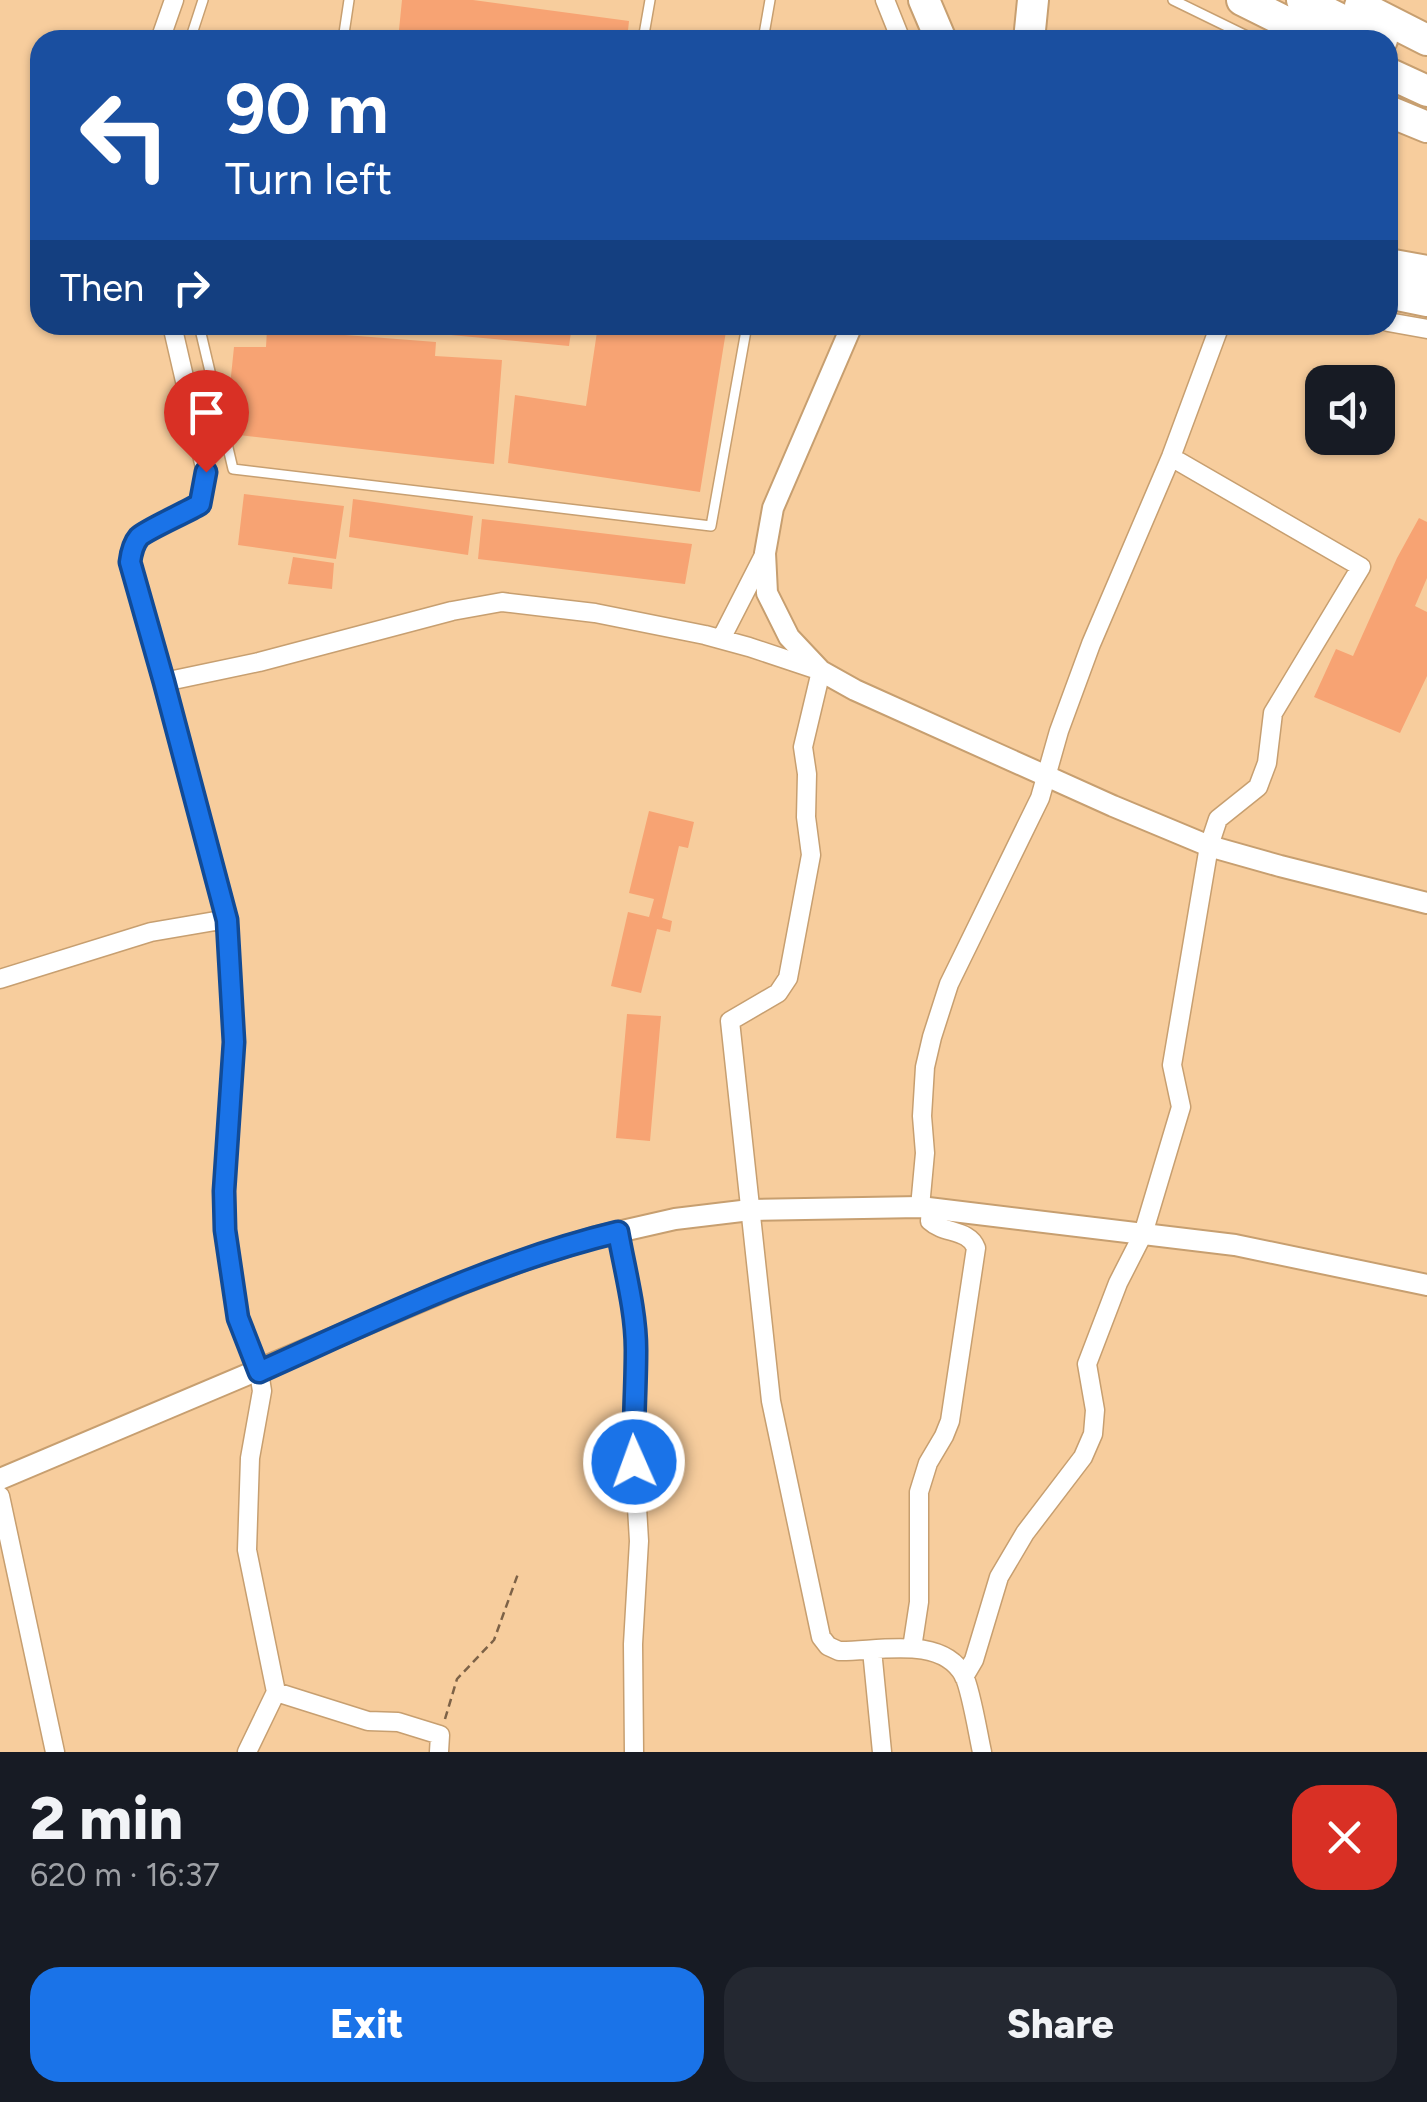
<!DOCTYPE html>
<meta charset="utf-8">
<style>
body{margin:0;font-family:Figtree,sans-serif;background:#242831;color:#f1f3f6;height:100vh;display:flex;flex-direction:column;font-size:38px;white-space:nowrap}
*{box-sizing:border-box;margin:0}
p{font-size:32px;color:#9ea1a6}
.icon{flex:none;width:55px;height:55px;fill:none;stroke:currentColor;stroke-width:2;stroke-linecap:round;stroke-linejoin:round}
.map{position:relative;height:1752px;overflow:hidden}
.panel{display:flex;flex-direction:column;background:#171b24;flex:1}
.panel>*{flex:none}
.top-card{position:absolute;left:30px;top:30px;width:1368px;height:305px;border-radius:30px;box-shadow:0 2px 8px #0004;background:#1a4fa0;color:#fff;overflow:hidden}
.tools{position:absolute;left:1305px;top:365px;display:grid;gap:20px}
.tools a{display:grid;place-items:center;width:90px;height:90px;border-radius:20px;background:#171b24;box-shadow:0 2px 8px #0004;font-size:50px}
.pin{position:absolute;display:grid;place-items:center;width:85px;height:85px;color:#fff;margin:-102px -42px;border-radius:50% 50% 50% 0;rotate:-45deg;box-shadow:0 0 10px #0007}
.pin .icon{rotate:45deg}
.me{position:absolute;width:110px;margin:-55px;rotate:358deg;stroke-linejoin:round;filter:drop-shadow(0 0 8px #0008)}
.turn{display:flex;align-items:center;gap:35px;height:210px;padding:0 30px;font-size:45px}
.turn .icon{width:130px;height:130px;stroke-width:2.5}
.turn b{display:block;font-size:70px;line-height:85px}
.then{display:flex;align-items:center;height:95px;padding:0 30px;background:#0003;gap:20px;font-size:38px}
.round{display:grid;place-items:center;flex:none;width:105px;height:105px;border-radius:30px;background:#242831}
.summary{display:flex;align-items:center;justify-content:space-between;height:170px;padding:0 30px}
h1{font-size:60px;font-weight:800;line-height:75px}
.button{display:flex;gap:20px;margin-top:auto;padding:20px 30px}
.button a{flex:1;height:115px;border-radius:30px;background:#1a73e8;color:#fff;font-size:40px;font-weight:800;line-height:115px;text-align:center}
.button a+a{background:#242831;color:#f1f3f6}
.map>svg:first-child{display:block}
.building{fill:#f7a373}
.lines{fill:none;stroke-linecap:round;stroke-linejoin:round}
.service-casing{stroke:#c79f70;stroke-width:12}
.minor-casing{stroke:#c79f70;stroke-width:21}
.tertiary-casing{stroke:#c79f70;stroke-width:24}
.motorway-casing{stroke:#c79f70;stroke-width:34}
.path{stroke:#7d6247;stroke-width:2.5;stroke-dasharray:8 5;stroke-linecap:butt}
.service{stroke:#fff;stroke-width:9}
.minor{stroke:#fff;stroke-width:18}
.tertiary{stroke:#fff;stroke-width:20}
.motorway{stroke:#fff;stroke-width:30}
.route-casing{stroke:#114b97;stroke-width:25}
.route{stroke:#1a73e8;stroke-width:18}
</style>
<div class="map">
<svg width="1427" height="1752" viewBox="0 0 1427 1752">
<rect width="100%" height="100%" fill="#f7cd9d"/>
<path class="building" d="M402,0H473L629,21L627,40H398Z
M441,325H572L569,346L440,334Z
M598,325H727L700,492L508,463L515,395L586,406Z
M267,329L436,342L435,356L502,360L494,464L239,435L241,416L227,415L234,347H266Z
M244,494L344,506L336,559L238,545Z
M353,499L473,516L468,555L349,537Z
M1419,518L1427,522V578L1415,606L1427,612V676L1400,733L1314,697L1336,649L1353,656L1397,558Z
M482,519L692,544L685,584L478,559Z
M293,557L334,563L332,589L288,584Z
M649,811L694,822L688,848L679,846L662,918L672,921L670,932L657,929L641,993L611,986L628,912L649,917L654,899L629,893Z
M627,1014L661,1016L650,1141L616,1138Z"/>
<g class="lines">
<g class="service-casing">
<path id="service" d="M1173,0L1255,40
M279,38L295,40
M190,40L203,0
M343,40L349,0
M643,40L650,0
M763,40L770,0
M199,325L233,469L711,526L747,325"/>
</g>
<g class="minor-casing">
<path id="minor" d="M885,0L901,40
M160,40L174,0
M1388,322L1427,329
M172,325L206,472L200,503C187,513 146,529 139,537C133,544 131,554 130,562L227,919L234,1042L224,1191L225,1230L238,1318L259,1372L262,1391L250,1458L247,1550L276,1692L247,1752
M721,639L765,553
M164,682L259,662L452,611L502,602L595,613L705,635L749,647L821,671L803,747L807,774L806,817L811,855L788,978L778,993L730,1021L771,1401L821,1637L828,1646L839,1651C875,1652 942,1634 964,1676C971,1690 978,1734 982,1752
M0,979L151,932L227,919
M920,1207L925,1153L922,1116L925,1067L932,1037L949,984L1040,798L1059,731L1091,644L1171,457L1220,325
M618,1232L633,1313L636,1349L632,1422L639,1541L633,1644L634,1752
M0,1496L55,1752
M912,1648L919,1602V1492L928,1463L944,1436L950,1421L976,1248C969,1229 944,1234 930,1221L931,1209
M872,1650L882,1752
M964,1677L974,1660L999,1577L1025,1533L1083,1457L1093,1434L1095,1410L1087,1364L1118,1283L1143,1234L1181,1107L1172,1065L1209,846L1218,819L1258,787L1267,763L1273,713L1361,567L1171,457
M276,1692L368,1721L398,1722L440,1735L439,1752"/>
</g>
<g class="tertiary-casing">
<path id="tertiary" d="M852,325L773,508L765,553L767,593L789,637L821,671L855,690L1113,806L1209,846L1280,866L1427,903
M0,1479L466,1282L532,1257L596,1237L675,1219L750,1210L920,1207L1235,1245L1427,1285"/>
</g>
<g class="motorway-casing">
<path id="motorway" d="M924,0L941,40
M1242,0L1322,40
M1302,0L1382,40
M1360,6L1427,40
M1029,40L1033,0
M1388,73L1427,91
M1388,111L1427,127
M1388,264L1427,271
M1388,293L1427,301"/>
</g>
<path class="path" d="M445,1719L457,1679L494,1640L519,1571"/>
<use href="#service" class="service"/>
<use href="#minor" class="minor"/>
<use href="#tertiary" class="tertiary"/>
<use href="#motorway" class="motorway"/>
</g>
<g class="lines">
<g class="route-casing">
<path id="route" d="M206,472L200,504C187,512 146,530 139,537C133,544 131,554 130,562L164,682L227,920L234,1042L224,1191L225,1230L238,1318L259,1372C375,1320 493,1262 618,1232C625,1271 636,1311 636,1350C636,1388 633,1424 634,1462"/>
</g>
<use href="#route" class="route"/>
</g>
</svg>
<div class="tools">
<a><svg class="icon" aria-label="sound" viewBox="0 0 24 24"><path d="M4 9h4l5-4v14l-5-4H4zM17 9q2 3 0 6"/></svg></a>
</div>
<div class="pin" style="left:206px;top:472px;background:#d93025"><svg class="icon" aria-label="arrive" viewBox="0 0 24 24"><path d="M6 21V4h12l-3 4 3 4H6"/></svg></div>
<svg class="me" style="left:634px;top:1462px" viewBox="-20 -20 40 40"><circle r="17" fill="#1a73e8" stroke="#fff" stroke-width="3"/><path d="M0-11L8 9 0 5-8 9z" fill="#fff"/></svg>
<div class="top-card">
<div class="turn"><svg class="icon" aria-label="left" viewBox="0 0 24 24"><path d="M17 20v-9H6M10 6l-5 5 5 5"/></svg><div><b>90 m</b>Turn left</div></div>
<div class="then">Then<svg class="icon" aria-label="right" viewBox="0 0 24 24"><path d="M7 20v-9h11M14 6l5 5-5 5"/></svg></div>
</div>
</div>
<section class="panel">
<div class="summary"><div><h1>2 min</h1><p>620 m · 16:37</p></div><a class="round" style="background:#d93025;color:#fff"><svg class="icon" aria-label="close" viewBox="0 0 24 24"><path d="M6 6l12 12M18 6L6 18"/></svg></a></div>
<div class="button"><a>Exit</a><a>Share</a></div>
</section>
